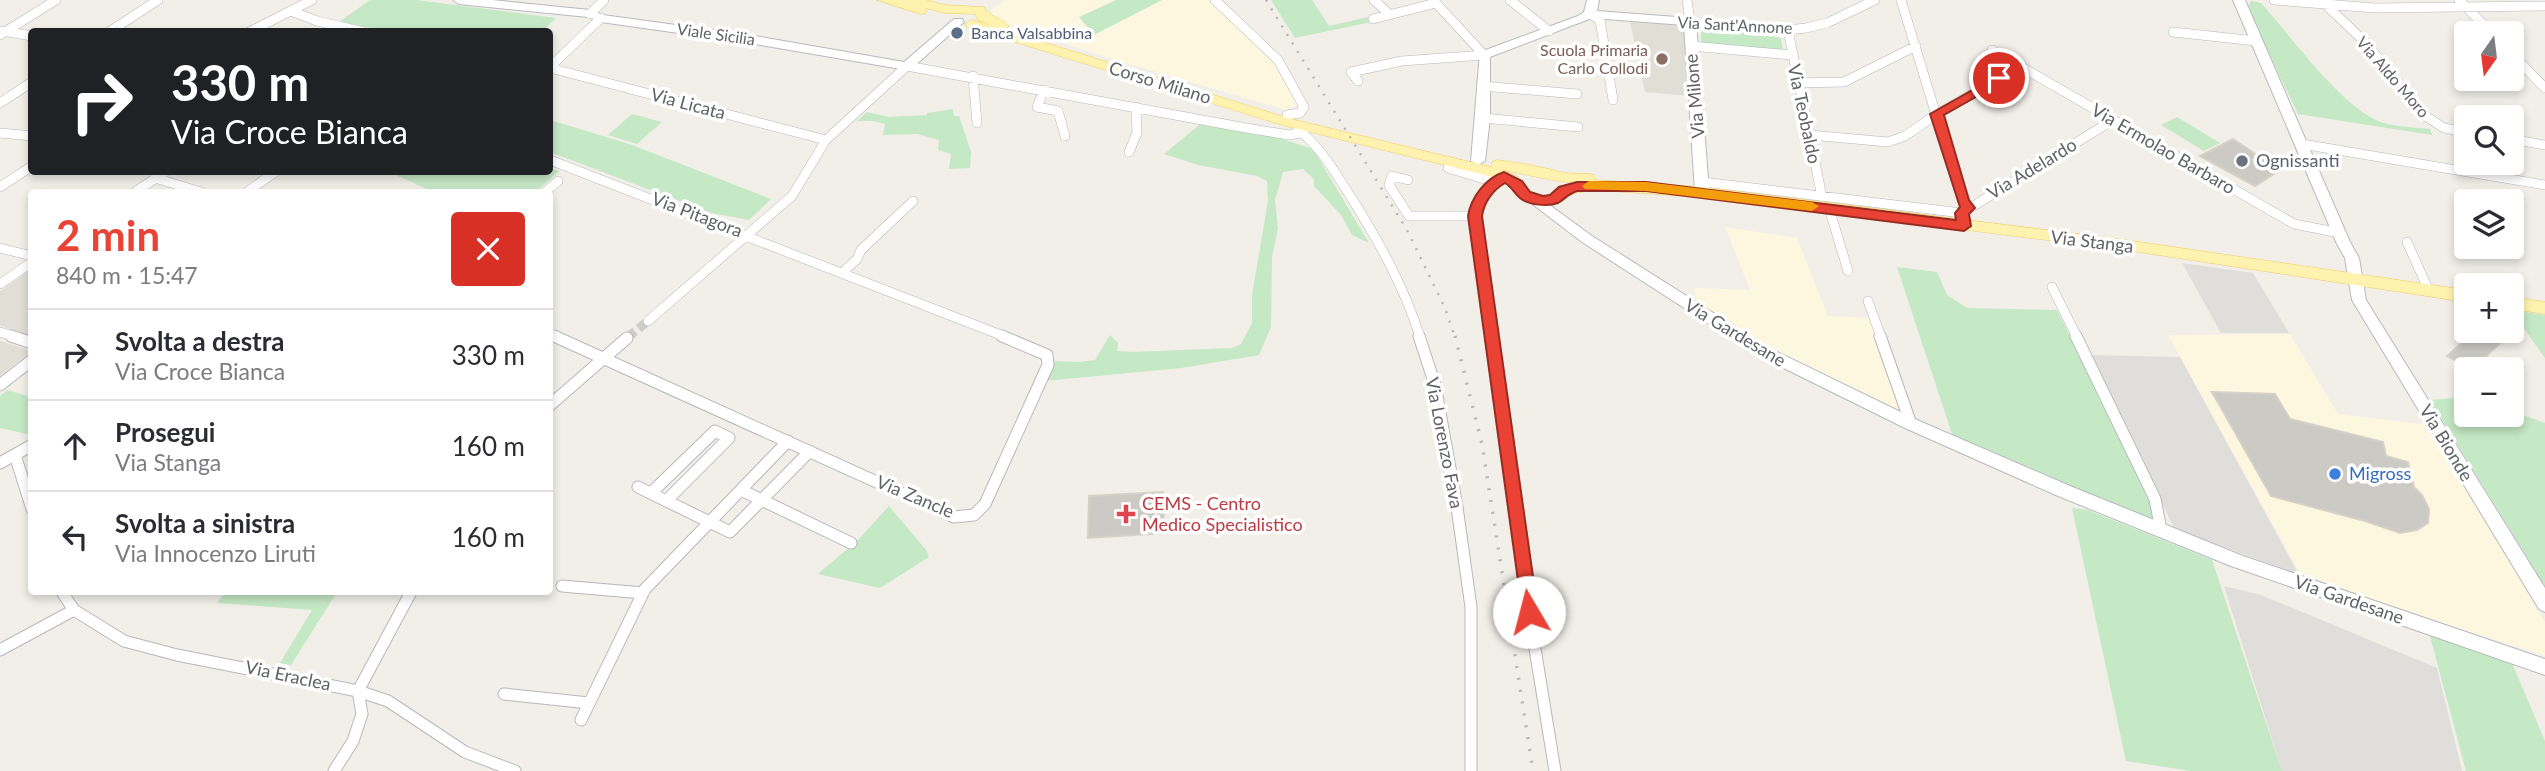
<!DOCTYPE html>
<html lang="it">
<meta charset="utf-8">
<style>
body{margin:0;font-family:Lato,sans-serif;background:#f2f2f3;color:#2b2b33;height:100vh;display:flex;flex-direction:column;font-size:26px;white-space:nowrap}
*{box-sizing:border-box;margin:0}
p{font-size:23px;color:#7c7c81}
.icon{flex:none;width:38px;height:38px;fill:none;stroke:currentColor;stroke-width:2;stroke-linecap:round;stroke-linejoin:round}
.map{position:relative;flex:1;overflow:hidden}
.sheet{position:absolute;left:28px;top:189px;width:525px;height:406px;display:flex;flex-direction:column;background:#fff;border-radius:7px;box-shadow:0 4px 10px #0003}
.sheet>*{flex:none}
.top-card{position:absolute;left:28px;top:28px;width:525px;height:147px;border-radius:7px;box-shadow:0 4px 10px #0003;background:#202124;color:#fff;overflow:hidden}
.needle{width:46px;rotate:194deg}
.controls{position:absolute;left:2454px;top:21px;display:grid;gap:14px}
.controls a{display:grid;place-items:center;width:70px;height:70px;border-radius:7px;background:#fff;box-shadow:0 4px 10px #0003;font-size:35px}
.pin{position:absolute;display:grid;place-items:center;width:60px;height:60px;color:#fff;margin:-30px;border:4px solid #fff;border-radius:50%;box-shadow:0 2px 7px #0007}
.me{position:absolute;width:77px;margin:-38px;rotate:352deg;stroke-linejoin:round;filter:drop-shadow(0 0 5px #0008)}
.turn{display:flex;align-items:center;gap:24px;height:147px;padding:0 28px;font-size:32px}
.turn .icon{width:91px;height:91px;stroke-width:2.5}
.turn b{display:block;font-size:49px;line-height:60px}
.round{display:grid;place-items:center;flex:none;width:74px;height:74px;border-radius:7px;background:#f2f2f3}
.summary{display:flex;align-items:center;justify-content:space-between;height:119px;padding:0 28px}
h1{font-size:42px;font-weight:700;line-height:52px;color:#ea4335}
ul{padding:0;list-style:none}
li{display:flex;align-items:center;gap:21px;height:91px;padding:0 28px;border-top:2px solid #e1e1e2}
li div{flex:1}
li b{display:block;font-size:26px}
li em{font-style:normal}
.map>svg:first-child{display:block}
.commercial{fill:#fef7e0}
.industrial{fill:#e0deda}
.education{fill:#e1ded6}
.green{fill:#c5e8c5}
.building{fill:#cccac5;stroke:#d6d1c6;stroke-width:2}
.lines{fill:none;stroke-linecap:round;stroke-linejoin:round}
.street-tunnel-far1{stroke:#ccccc8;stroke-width:9;stroke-dasharray:9 4.5;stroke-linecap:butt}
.street-tunnel{stroke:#ccccc8;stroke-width:11;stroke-dasharray:11 6;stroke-linecap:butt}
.street-far1-casing{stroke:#b5b8bc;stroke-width:10}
.street-casing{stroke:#b5b8bc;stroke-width:13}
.secondary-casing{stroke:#b6babf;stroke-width:2}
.primary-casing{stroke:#f2c960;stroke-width:1}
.street-far1{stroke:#fff;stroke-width:9}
.street{stroke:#fff;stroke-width:11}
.secondary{fill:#fff;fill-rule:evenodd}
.primary{fill:#fff2af;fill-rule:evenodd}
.rail-far1{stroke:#b6b7b8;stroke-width:2.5;stroke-dasharray:2 8;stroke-linecap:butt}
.rail{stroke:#b6b7b8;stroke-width:3.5;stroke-dasharray:2 10;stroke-linecap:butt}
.route{fill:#ea4335;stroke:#982c22;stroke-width:2}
.slow{fill:#f59e0b}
.service-dot{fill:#5c6f8a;stroke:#fff;stroke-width:2.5}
.education-dot{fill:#8d6e63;stroke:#fff;stroke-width:2.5}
.worship-dot{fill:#6b7280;stroke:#fff;stroke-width:2.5}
.shop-dot{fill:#3f7fe0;stroke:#fff;stroke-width:2.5}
.health-dot{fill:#e0444e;stroke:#fff;stroke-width:2.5}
.labels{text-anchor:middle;stroke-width:7;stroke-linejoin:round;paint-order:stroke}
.far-street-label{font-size:16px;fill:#5f6368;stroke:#fff}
.far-service-label{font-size:16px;fill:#4e5e75;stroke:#fff;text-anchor:start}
.far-education-label{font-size:16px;fill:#785e54;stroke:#fff;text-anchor:end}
.street-label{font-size:18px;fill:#5f6368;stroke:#fff}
.worship-label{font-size:18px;fill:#5b616d;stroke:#fff;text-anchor:start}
.shop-label{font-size:18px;fill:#366cbe;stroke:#fff;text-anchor:start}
.health-label{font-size:18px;fill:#be3a42;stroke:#fff;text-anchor:start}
</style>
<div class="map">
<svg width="2545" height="771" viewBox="0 0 2545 771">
<rect width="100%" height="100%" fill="#f1efe8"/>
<path class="commercial" d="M1005,0H1210L1267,49L1299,105L1286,110L1105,57L1001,22L990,11Z
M1725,227L1797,238L1828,316L1870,318L1904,413L1761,343L1696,301L1694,288L1750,290Z
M2290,334L2338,414L2429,425L2545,622V656L2302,577L2168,335Z"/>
<path class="industrial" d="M2182,263L2253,273L2289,333H2221Z
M2090,355L2180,357L2299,575L2174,528Z
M2224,586L2261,595L2437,668L2462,771H2282Z"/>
<path class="education" d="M1630,22L1684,26L1690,96L1645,92Z
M31,269V336L0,326V291Z
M0,341L32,351L0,376Z"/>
<path class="green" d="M370,0H416L556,18L541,32L508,28L503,32L389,31L339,22Z
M1116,0H1162L1094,35L1079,17Z
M1271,0H1312L1329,26L1368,17L1371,22L1295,38Z
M2251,1L2261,3C2290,35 2334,97 2372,118C2387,127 2413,127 2430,129L2432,135L2298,114L2252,18L2249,5Z
M1703,29L1774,34L1781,39L1783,52L1701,44V31Z
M953,109L954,116H959L971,152L970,168L949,169L951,154L938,150L939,140L917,134L883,135L885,124L874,121H857L867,112L889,117L927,115V113Z
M632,114L662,122L637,144L608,135Z
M2177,117L2220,143L2204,151L2161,125Z
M550,120L632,145L771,199L749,220L711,213L550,152Z
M1203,122L1279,138L1313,149L1369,243L1352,235L1341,215L1314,186V179L1303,169L1283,172L1275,200L1278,228L1272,257L1271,327L1259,355L1181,368L1044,381L1052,361L1079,362L1095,360L1110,335L1118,343L1117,351L1133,352L1232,348L1241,344L1252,323V295L1268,201L1267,181L1257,176L1198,165L1164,154Z
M550,168L559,171L535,192H434L389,172H550Z
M1897,267L1937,272L1947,295L1967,308L2057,310L2164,525L1953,437Z
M2511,310L2545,315V358Z
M7,390L31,397V435L0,428V396Z
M2466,397V415H2511V411L2545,423V586L2430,400Z
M889,506L926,550L929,557L880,588L818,574L858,540Z
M2072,508L2088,510L2212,560L2282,771H2191L2126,761Z
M225,592H337L291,665L280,663L312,610L217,603Z
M2430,636L2512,663L2545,741V771H2466Z"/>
<path class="building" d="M2233,139L2260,157L2264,154L2286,166L2255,186L2200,156Z
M2475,331H2495L2507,337L2472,369L2447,356Z
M2212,392L2275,394L2290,419L2383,442L2386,456L2408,462L2414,487L2422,495L2429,509L2428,523L2417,530L2400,533L2365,521L2271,496Z
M1163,492L1164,533L1088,538L1089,496Z"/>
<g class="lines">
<path class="street-tunnel-far1" d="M628,337L648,321"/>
<path class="street-tunnel" d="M627,338L630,336"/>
<g class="street-far1-casing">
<path id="street-far1" d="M1215,0L1278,60L1304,107L1300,113L1287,115
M1374,0L1390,15
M1433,0L1484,55
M1510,0L1549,31
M1687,0L1690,22L1788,30L1806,28L1827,23L1875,0
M1901,0L1962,200L1968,208
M2274,0L2375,8L2545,6
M2459,0L2492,33
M2328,7L2363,40L2427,117L2444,128L2466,132
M291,11L317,21L364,32
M590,14L604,0
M1590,14L1600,20L1613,100
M1373,19L1436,3
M1788,30L1822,197
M3,31L32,36
M109,32L158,0
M249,32L312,0
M2173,32L2256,41
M0,35L56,0
M1691,46L1792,55
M1992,50L2294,224L2340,233
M2511,53L2545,88
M550,67L601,18
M550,68L826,140
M973,76L977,123
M1358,81L1351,72L1402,61L1484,55
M1798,83L1844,82L1916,46
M1482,86L1577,94
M1044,90L1037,107L1058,111L1065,136
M0,103L32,82
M1483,118L1578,127
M1298,129C1322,149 1334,171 1351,197C1379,242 1404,286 1420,337
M0,133L32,136
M1810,135L1888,142L1905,136L1937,114L2020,67
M2511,139L2545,145
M2302,144L2545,185
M1129,152L1137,133L1136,107
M550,160L1006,337
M1448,168L1494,182
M155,178L201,192
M1408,180L1392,176L1389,185L1409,216H1475
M1703,182L1962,213
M0,187L32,166
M135,192L165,172
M247,192L275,172
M545,192L558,181
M1829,208L1848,271
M1962,213L2113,120
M2407,242L2429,291
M0,248L32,256
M843,272L857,259L861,250L913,201
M0,284L32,262
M2052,287L2077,337
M1868,301L1881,337
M648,321L792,196L826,140L907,66L1246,128L1289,135L1301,133
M0,332L16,337
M550,334L558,337
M1492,337L1475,216L1485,193L1504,176"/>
</g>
<g class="street-casing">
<path id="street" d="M11,336L32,343
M554,336L954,517L974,515L985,504L1048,365L1047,355L1002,336
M1419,336L1435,385L1457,507L1471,607V771
M1491,336L1529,612L1555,771
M1880,336L1911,424
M2076,336L2155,499L2161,530
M0,385L32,360
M550,405L627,338
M15,455L32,509
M0,463L32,445
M638,487L730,532L810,451
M741,490L851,543
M651,493L715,431L729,438L666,501
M562,586L643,593
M62,592L74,610L124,641L177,655L358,691L388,701L465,752L515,771
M0,650L74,610
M358,691L411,592
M504,694L589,703
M581,720L645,589L788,441
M334,771L353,741L362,714L358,691"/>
</g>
<g class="secondary-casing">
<path id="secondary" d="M453,0H492L590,10L603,15L749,35L904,62L954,19H962L964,22L911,69L907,70L749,43L601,22L588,17L459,4Z
M1587,0H1599L1597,11L1690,18L1696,22L1709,192L1707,195H1697L1695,192L1684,25L1592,18L1490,57V118L1485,161L1478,165L1471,161L1480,52L1578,16L1584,12Z
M2233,0H2245L2350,242L2359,258L2366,300L2545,588V612L2539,609L2352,300L2345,258L2337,244Z
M1536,195L1592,236L1767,347L1917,420L2070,486L2243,556L2545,659V675L2231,566L2058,496L1905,428L1757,355L1582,242L1531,203L1529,200L1531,197Z"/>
</g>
<g class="primary-casing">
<path id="primary" d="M877,0H926L945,5L984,7C990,17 1001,18 1009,26L1004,30L1291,119L1491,167L1492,162L1497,160C1519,163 1539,166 1560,172C1571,175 1583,172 1594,175L1595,180L1702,187L2119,239L2466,290V302L2119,249L1702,197L1593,190L1569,194L1559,203L1542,206L1520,199L1508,183L1485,175L1282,125L967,27L965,24L972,20L989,25L978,20L975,14L945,13L926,8V13L921,14ZM1502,170C1528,174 1553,182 1579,183L1559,186L1549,195L1543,196L1530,191L1518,177Z
M2511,297L2545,302V314L2511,309Z"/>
</g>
<use href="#street-far1" class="street-far1"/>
<use href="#street" class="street"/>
<use href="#secondary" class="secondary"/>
<use href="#primary" class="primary"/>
<path class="rail-far1" d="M1266,0L1407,230L1445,308L1455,337"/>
<path class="rail" d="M1455,336L1482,444L1533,771"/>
</g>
<path class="route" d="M1999,75L2004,76V81L1944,115L1969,200L1975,208L1969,214L1971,226L1964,231L1646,191H1577C1568,194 1565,199 1558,203C1548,207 1528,205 1520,198C1514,193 1512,187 1505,183C1493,190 1484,202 1482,216L1538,612L1536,617L1529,620L1523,617L1468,216C1471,197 1486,178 1504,172L1522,181L1530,192L1543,196L1550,195L1559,187L1577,182H1646L1956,220L1955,213L1960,207L1930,114Z"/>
<path class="slow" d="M1589,181L1646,182L1812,202L1819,206L1812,211L1646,191L1585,189L1582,186Z"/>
<circle class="service-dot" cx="957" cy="33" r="7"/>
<circle class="education-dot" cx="1662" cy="59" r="7"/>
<circle class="worship-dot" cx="2242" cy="161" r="7"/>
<circle class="shop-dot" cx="2335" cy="474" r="7"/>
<path class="health-dot" d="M1122.5 503.5h7v7h7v7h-7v7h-7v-7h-7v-7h7z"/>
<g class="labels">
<g class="far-street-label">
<text transform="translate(1735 25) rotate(3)" y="6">Via Sant'Annone</text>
<text transform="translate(716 34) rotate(8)" y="6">Viale Sicilia</text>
<text transform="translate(2393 77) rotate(49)" y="6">Via Aldo Moro</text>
</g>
<g class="far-service-label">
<text x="971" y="39">Banca Valsabbina</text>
</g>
<g class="far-education-label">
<text x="1648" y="56">Scuola Primaria<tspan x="1648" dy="18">Carlo Collodi</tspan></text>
</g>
<g class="street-label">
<text transform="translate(1160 83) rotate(17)" y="6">Corso Milano</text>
<text transform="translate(1695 96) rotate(-95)" y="6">Via Milone</text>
<text transform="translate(688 104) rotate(15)" y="6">Via Licata</text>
<text transform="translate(1804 114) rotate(78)" y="6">Via Teobaldo</text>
<text transform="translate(2163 149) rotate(30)" y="6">Via Ermolao Barbaro</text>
<text transform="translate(2032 169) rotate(-31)" y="6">Via Adelardo</text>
<text transform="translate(697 215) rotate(21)" y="6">Via Pitagora</text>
<text transform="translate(2092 242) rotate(7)" y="6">Via Stanga</text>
<text transform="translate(1735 333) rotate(31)" y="6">Via Gardesane</text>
<text transform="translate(1444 443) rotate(79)" y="6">Via Lorenzo Fava</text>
<text transform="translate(2446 443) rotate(59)" y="6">Via Bionde</text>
<text transform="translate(915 497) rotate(23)" y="6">Via Zancle</text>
<text transform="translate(2349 600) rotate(19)" y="6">Via Gardesane</text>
<text transform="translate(288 676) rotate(12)" y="6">Via Eraclea</text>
</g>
<g class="worship-label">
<text x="2256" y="167">Ognissanti</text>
</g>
<g class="shop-label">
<text x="2349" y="480">Migross</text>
</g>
<g class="health-label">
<text x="1142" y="510">CEMS - Centro<tspan x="1142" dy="21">Medico Specialistico</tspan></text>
</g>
</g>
</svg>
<div class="controls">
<a><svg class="needle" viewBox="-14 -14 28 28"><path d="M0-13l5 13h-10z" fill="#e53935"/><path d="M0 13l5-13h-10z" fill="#7c7c81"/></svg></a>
<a><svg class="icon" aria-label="search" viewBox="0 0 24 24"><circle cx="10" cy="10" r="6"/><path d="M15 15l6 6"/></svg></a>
<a><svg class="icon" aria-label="layers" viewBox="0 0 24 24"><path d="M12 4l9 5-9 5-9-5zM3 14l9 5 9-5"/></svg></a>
<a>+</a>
<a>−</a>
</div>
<div class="pin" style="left:1999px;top:78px;background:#d93025"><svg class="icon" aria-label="arrive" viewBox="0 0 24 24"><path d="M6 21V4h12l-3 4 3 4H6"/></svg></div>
<svg class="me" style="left:1529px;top:612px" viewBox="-20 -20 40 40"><circle r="19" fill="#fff"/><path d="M0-13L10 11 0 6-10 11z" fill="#ea4335"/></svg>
<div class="top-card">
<div class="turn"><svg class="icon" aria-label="right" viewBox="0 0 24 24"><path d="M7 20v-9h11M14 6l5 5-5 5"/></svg><div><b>330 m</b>Via Croce Bianca</div></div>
</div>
<section class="sheet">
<div class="summary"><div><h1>2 min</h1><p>840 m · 15:47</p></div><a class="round" style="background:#d93025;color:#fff"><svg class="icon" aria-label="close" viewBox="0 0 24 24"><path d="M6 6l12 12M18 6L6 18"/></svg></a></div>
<ul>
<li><svg class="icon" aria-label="right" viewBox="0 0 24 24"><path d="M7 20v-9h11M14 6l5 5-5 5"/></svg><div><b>Svolta a destra</b><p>Via Croce Bianca</p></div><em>330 m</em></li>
<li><svg class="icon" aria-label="ahead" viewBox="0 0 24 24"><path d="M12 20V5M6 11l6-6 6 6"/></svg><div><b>Prosegui</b><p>Via Stanga</p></div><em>160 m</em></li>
<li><svg class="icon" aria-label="left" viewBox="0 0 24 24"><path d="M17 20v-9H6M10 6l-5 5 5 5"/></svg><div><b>Svolta a sinistra</b><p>Via Innocenzo Liruti</p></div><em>160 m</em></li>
</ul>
</section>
</div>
